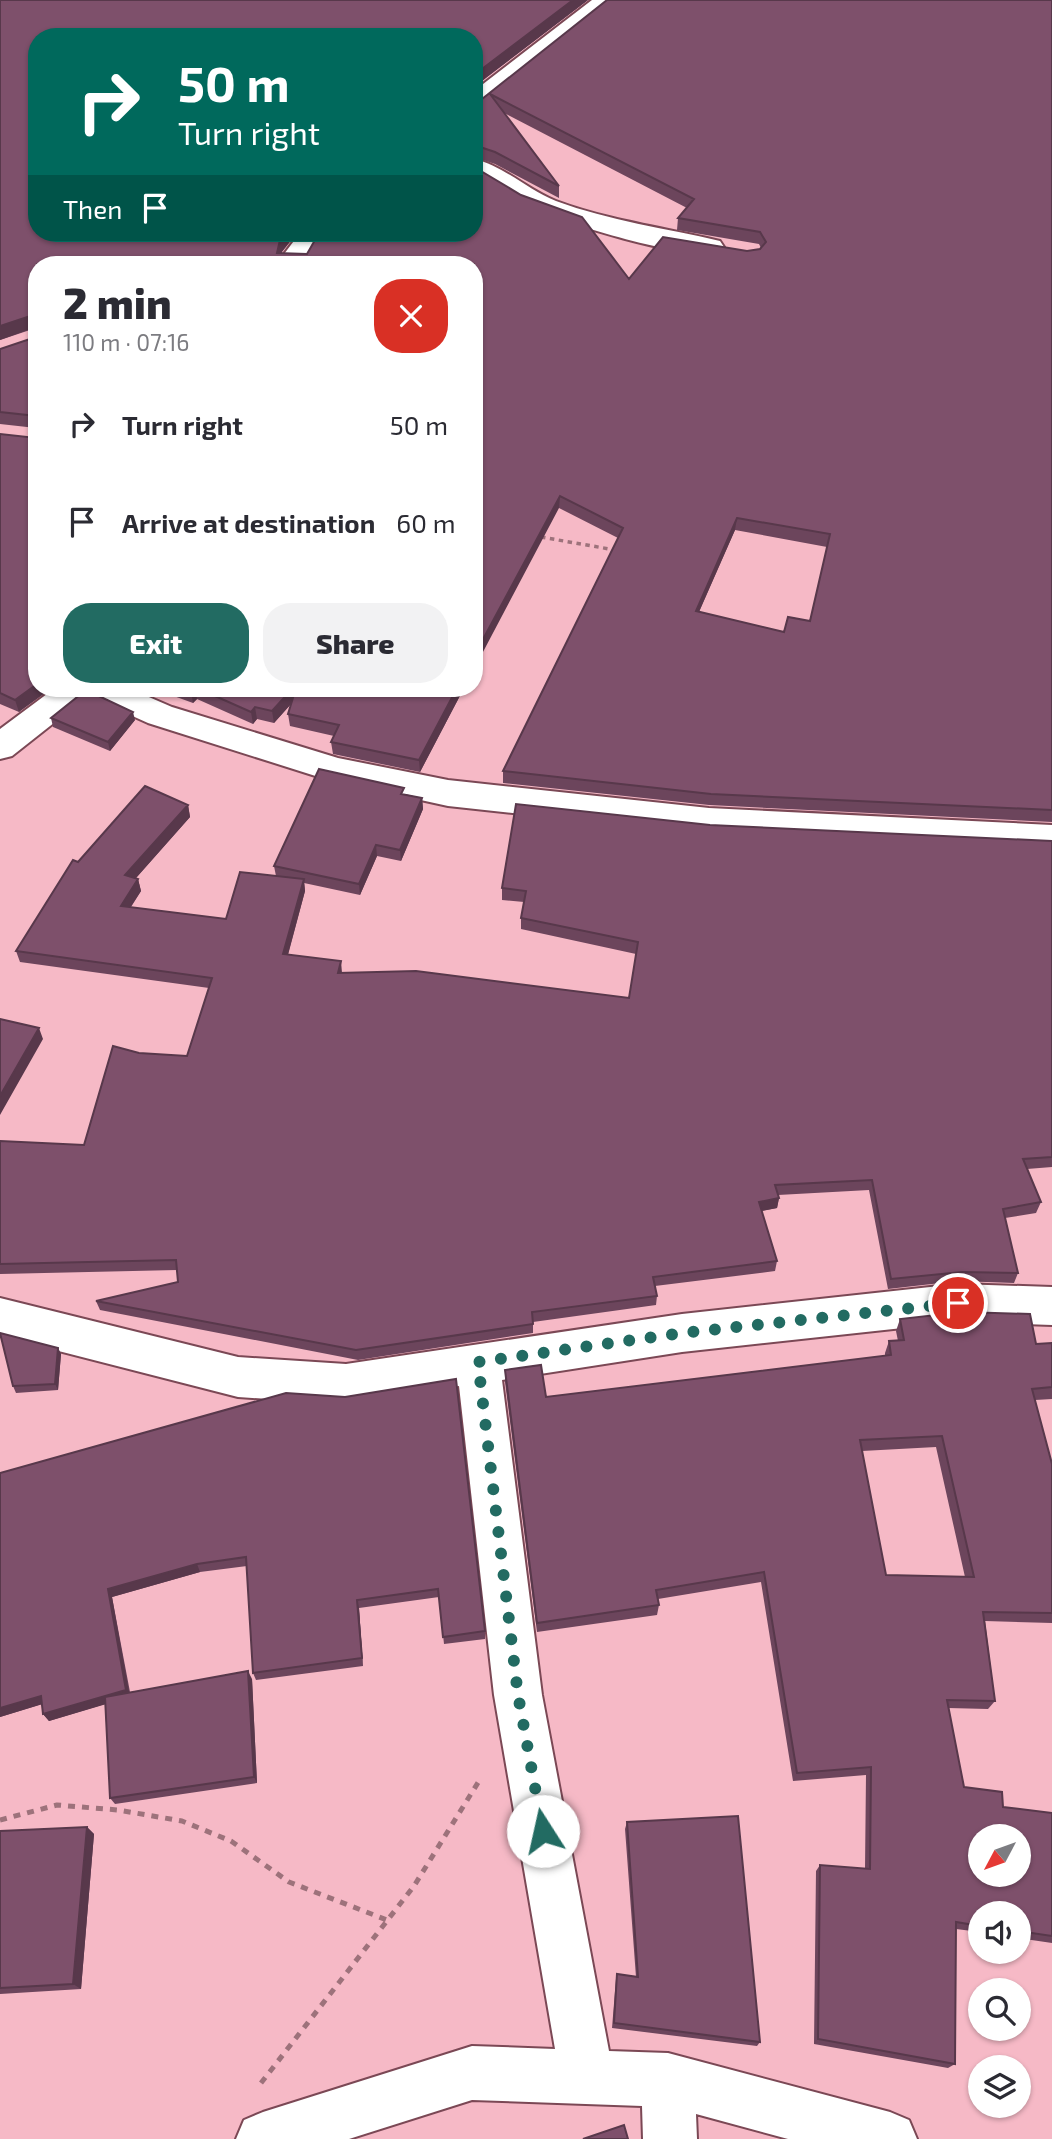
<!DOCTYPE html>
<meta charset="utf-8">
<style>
body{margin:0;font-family:"Exo 2",sans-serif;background:#f2f2f3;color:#2b2b33;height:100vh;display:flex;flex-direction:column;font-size:26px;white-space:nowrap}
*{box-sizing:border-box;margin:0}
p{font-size:23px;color:#7c7c81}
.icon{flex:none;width:38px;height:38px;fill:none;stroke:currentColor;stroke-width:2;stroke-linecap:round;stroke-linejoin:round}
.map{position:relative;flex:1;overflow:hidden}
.sheet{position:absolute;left:28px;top:256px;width:455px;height:441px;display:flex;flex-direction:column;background:#fff;border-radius:28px;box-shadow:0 2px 5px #0004}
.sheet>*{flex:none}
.top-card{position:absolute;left:28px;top:28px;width:455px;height:214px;border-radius:28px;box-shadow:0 2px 5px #0004;background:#00695c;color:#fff;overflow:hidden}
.needle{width:46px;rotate:229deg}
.tools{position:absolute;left:968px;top:1824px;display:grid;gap:14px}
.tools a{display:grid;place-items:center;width:63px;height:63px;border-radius:50%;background:#fff;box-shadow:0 2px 5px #0004;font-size:35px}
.pin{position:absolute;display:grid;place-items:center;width:60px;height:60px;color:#fff;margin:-30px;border:4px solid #fff;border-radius:50%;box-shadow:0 2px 7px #0007}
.me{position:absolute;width:77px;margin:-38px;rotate:350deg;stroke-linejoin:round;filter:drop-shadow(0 0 5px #0008)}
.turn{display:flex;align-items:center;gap:24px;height:147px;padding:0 35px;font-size:32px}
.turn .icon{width:91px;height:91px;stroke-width:2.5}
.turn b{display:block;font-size:49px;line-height:60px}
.then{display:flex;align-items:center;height:66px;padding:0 35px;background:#0003;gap:14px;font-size:26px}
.round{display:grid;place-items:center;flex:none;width:74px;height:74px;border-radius:28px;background:#f2f2f3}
.head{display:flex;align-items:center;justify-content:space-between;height:119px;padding:0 35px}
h1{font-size:42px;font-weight:800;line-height:52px}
.primary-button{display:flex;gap:14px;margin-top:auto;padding:14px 35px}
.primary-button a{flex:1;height:80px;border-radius:28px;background:#226b62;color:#fff;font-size:28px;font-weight:800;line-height:80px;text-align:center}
.primary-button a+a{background:#f2f2f3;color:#2b2b33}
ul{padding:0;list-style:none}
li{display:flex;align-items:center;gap:21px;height:98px;padding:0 35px}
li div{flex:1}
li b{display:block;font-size:26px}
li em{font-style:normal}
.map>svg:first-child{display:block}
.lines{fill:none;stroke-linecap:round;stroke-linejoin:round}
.minor-casing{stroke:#7b4855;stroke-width:4}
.path-far1{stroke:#9d727b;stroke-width:3.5;stroke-dasharray:4.5 4.5;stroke-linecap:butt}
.path{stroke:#9d727b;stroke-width:5;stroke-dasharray:7 7;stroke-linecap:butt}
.minor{fill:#fff;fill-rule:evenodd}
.wall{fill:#6c455c;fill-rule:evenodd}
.shaded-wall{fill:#58384b}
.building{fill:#7e506b;stroke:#58384b;stroke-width:2;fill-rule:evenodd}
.route{stroke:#226b62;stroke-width:12;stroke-dasharray:0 21.6}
</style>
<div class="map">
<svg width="1052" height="2139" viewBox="0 0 1052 2139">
<rect width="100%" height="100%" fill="#f6b9c6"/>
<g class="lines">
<g class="minor-casing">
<path id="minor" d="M592,0H617L482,108L474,110V91Z
M474,159C504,166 528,190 556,201C610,221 665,228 720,241L724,247L720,253C688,261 559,222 526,206C507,198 492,186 474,176Z
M300,233H326L310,255L307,264H281L284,254Z
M55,688H128L172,707L338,758L448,780L709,808L1052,825V851L709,834L448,806L325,779L148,723L88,696L12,756L0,759V729Z
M958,1284L1052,1287V1325L958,1322L682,1352L502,1380L542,1695L609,2051L668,2053L890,2112L909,2120L917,2139H788L696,2114L697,2139H643L642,2106L472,2100L349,2139H236L244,2120L263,2112L472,2046L555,2049L494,1695L459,1386L346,1404L238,1397L0,1336V1298L238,1357L346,1364L682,1314Z"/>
</g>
<path class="path-far1" d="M541,537L615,550"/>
<path class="path" d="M0,1820L57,1805L118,1810L182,1821L231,1841L289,1882L387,1920
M261,2083L414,1886L479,1781"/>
<use href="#minor" class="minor"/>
</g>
<path class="wall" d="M0,0H588L474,87L37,37L282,252V253L629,279L747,251L760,249L761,248L759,244L677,230L678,218L687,208L504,113L559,186V198L495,164L474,157V100L482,99L607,0H1052V822L709,805L503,783V771L618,538L559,508L37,264V688L19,712L0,704V434L36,438V428L0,424V349L36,337V328L0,340ZM735,530L827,547L810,621L784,632L699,612Z
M134,688H464L420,772L333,754L331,742L334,736L290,726L288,714L291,704L274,723L257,719L253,724L197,699L193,703L160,691L155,697Z
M51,718L135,720L110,751L53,727Z
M405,794L422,798L423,809L401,861L377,856L360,895L304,883L305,891L288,955L342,973L629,998L636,954L521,929V918L524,902L502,900V888L710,825L1052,841V1167L1027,1169L1041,1202L1036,1213L1005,1218L1018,1273L1014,1283L958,1281L888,1289L869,1190L778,1195L779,1198L777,1208L761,1211L777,1261L775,1271L655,1286L657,1296L656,1305L533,1322V1333L358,1360L100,1310L96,1301L178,1282L177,1270L0,1274V1141L84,1145L139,1053L187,1056L209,988L20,962L16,951L78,862L188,805L190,817L136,878L138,879L141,891L131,907L226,919L276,876L274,866Z
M900,1319L1036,1344L1052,1343V1399L1035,1400L1052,1464V1623L985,1621L995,1701L988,1709L948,1708L964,1787L1003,1807L1052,1813V1943L1018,1938V1913H980V1932L956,1929L955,2064L948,2068L814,2044L816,1871L820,1865L865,1869L866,1775L793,1781L761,1582L658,1599L659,1605L657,1615L537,1632L505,1382V1370L546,1397L885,1356V1353L889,1341H898L896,1331ZM936,1447L965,1577L886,1575L862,1451Z
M58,1348L61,1354L58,1390L16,1393L13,1386Z
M286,1393L485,1631V1639L444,1644L439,1597L359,1608L363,1666L256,1680L253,1673L247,1566L200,1572L112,1597L130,1692L252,1679L257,1783L115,1804L110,1798L105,1704L49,1721L43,1714L42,1704L0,1717V1473Z
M627,1822L760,2042L757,2046L612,2028L616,1979L617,1974L636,1977L625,1829Z
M87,1827L94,1834L81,1989L0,1994V1831Z"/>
<path class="shaded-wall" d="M573,0H588L474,87V75Z
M286,233H297L282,252L279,264L277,253L280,240Z
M33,315L36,327L0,340V326Z
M560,496L559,508L474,669V656Z
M737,518L735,530L694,623L696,611Z
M37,684V688H52L19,712L15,700Z
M153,688H159L160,691L155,697Z
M194,688H195L197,699L193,703L191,691Z
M293,688H298L299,695L274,723L272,711Z
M457,688H464L420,772L419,760Z
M255,707L257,719L253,724L251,712Z
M133,712L135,720L110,751L108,742Z
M422,798L423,809L401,861L400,850Z
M188,805L190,817L128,887L125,875Z
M376,845L377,856L360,895L359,884Z
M138,879L141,891L124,917L121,906Z
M304,879L305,891L285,965L283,954Z
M341,961L342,973H338Z
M39,1028L43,1039L0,1115V1096Z
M779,1198L777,1208L757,1212L759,1202Z
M58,1348L61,1354L58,1390L55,1384Z
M197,1564L200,1572L112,1597L130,1697L49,1721L43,1714L108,1589Z
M357,1600L359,1608L363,1666L362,1658Z
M248,1671L252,1679L257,1783L254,1777Z
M41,1696L46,1703L0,1717V1708Z
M87,1827L94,1834L81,1989L73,1984Z"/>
<path class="building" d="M0,0H573L474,75V37H37V233H286L280,240L277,253L307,254L319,233H474V167L521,195L582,217L629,279L663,237L747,251L760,249L766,242L760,232L678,218L694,199L490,94L559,186L495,152L474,145V100L482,99L607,0H1052V810L711,794L503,771L623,528L560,496L474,656V264H37V684L15,700L0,693V434L36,438V416L0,412V349L36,337L37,318L33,315L0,326ZM737,518L830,534L810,621L788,617L784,632L696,611Z
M182,688H194L191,691Z
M197,688H293L272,711L255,707L251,712Z
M296,688H457L419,760L331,742L339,725L288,714Z
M86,690L133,712L108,742L51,718Z
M319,769L404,788L401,794L422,798L400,850L376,845L359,884L274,866Z
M145,786L188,805L125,875L138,879L121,906L226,919L240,872L304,879L283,954L341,961L338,973L416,971L629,998L638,942L521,918L526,891L502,888L516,804L710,825L1052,841V1157L1023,1159L1041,1202L1003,1209L1018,1273L962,1272L891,1279L872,1180L775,1185L779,1198L759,1202L777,1261L653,1277L657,1296L532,1312L533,1324L356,1350L96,1301L178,1282L176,1260L0,1264V1141L84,1145L113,1046L139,1053L187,1056L212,978L16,951L73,860L78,862Z
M0,1019L39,1028L0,1096Z
M963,1312L1030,1314L1036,1344L1052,1343V1387L1032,1389L1052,1464V1613L983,1612L995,1701L947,1700L964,1787L1002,1792L1003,1807L1052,1813V1936L1018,1931V1913H980V1926L956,1922L955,2064L818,2039L820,1865L870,1869L871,1767L797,1773L764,1572L656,1590L659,1605L537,1623L505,1370L541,1365L546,1397L891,1355L889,1341L904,1340L900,1319ZM942,1436L974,1577L886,1575L860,1440ZM980,1836H1018V1874H980Z
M0,1333L58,1348L55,1384L13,1386Z
M456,1379L485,1631L443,1637L438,1589L357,1600L362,1658L253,1673L246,1557L197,1564L108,1589L126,1690L43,1714L41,1696L0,1708V1473L286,1393L345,1397Z
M248,1671L254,1777L110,1798L105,1697Z
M738,1816L760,2042L614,2023L617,1974L638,1977L627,1822Z
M87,1827L73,1984L0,1988V1831Z
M624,2125L628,2139H583Z"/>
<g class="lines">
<path class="route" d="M543,1831L518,1695L478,1362L682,1333L958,1303"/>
</g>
</svg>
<div class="tools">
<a><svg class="needle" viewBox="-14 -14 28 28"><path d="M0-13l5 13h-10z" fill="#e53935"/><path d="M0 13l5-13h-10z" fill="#7c7c81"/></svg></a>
<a><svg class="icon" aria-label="sound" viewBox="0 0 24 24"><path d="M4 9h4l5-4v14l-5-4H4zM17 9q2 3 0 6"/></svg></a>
<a><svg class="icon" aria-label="search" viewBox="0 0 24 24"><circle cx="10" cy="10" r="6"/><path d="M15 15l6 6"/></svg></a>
<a><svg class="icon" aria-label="layers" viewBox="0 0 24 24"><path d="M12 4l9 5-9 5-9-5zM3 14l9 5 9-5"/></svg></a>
</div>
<div class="pin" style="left:958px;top:1303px;background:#d93025"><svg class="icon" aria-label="arrive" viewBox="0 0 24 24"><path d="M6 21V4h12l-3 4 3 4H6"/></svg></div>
<svg class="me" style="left:543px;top:1831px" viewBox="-20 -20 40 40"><circle r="19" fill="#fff"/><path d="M0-13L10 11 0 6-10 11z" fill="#226b62"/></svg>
<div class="top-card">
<div class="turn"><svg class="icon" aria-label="right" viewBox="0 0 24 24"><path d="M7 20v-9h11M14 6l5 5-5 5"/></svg><div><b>50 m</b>Turn right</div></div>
<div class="then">Then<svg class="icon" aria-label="arrive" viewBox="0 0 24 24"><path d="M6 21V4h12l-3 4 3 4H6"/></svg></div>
</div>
<section class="sheet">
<div class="head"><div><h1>2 min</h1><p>110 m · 07:16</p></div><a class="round" style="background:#d93025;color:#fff"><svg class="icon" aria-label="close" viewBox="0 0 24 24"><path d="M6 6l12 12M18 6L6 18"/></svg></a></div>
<ul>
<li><svg class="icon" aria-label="right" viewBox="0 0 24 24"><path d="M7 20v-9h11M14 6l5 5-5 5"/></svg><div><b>Turn right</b></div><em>50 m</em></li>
<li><svg class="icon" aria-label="arrive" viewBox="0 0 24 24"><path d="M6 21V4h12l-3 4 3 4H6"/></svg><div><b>Arrive at destination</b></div><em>60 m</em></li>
</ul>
<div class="primary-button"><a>Exit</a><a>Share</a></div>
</section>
</div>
